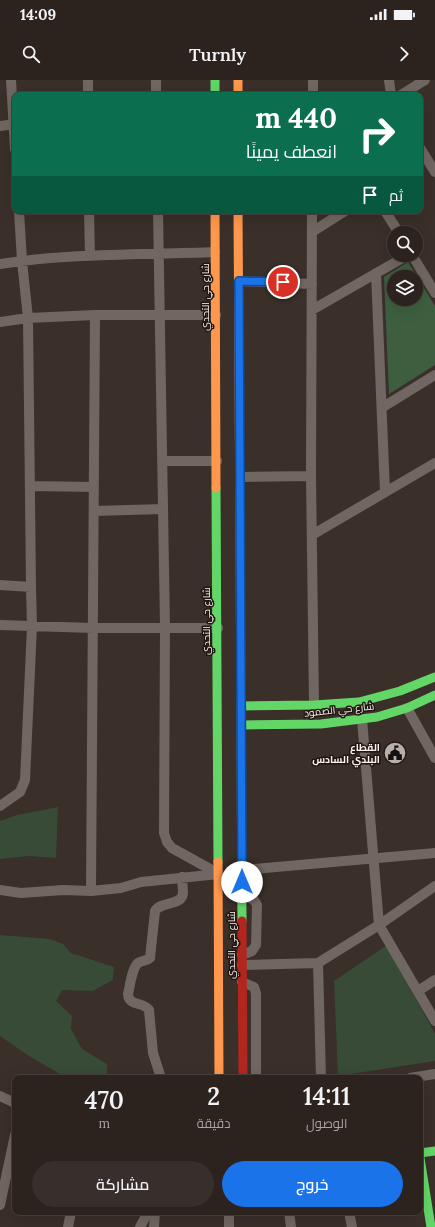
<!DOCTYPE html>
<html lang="ar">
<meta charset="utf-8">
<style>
body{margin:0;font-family:Lora,Cairo,serif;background:#382f2c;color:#f1f3f6;direction:rtl;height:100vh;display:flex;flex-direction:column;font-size:15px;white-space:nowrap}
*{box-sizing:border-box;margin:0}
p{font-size:13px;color:#a6a4a4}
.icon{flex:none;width:22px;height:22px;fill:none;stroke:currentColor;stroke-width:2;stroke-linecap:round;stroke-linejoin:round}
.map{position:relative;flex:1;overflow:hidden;direction:ltr}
.drawer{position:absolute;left:12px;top:995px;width:411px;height:140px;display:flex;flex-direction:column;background:#2c231f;border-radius:8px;box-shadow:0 4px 16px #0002,0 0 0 1px #48403d;direction:rtl}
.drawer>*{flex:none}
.banner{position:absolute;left:12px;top:12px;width:411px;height:122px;border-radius:8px;box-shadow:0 4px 16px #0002,0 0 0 1px #48403d;direction:rtl;background:#0b6e4f;color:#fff;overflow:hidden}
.tools{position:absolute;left:387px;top:146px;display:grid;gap:8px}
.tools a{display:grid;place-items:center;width:36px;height:36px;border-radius:50%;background:#2c231f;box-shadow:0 4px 16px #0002,0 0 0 1px #48403d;font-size:20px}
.pin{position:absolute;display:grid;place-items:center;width:34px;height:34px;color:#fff;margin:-17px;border:2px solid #fff;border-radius:50%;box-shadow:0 1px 4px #0007}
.me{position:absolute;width:44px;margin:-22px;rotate:0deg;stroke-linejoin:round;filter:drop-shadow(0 0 3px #0008)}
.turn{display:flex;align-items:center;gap:14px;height:84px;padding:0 20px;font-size:18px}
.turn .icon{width:52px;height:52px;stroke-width:2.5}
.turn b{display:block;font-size:28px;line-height:34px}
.then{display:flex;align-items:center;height:38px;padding:0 20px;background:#0003;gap:8px;font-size:15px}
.eta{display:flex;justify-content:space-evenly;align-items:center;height:68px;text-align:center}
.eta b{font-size:24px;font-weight:600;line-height:28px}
.button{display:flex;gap:8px;margin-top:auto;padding:8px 20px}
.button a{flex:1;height:46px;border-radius:24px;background:#1a73e8;color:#fff;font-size:16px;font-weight:600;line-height:46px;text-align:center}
.button a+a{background:#382f2c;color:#f1f3f6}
.status{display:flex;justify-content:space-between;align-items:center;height:28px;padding:0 20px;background:#2c231f;direction:ltr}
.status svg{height:11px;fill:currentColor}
header{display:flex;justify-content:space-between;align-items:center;height:52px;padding:0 20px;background:#2c231f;font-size:18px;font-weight:600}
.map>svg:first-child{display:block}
.green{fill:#374b37}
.forest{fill:#3d5f3f;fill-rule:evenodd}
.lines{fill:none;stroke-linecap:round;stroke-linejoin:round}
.street{stroke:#706662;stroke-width:10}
.fast{stroke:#63d668;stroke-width:9}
.slow{stroke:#ff974d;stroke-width:9}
.jam{stroke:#b3261e;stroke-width:9}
.route-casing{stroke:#114b97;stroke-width:10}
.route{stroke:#1a73e8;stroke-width:7}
.labels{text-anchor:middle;stroke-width:3;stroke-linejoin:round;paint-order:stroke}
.street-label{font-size:10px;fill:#fef2ec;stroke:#211712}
.poi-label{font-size:10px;font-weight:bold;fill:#fef2ec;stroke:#211712;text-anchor:end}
</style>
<div class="status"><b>14:09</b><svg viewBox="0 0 49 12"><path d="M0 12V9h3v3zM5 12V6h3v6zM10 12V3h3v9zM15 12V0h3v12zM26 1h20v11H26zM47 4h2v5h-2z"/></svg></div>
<header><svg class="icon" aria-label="forward" viewBox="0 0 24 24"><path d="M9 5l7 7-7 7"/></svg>Turnly<svg class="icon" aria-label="search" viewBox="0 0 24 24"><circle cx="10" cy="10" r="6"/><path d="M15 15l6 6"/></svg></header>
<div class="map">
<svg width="435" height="1147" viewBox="0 0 435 1147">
<rect width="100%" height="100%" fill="#3a2f29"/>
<path class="green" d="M58,727L56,778L29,776L0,779V741L17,735Z
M0,855L50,859L63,864L71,873L114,887L113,900L93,911L62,910L56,921L72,936L71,949L82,969L107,984V998L65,997L29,976L0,956Z
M387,865L435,954V981L338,996L334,901Z"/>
<path class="forest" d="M408,182L435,226V285L389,314L384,197ZM394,197H416V219H394Z"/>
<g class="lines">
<path class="street" d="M11,0L15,69
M88,0V15
M156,0V15
M389,0L391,15
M313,15V0
M401,15L425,0
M0,46L15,44
M420,68L435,92
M19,131L22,181L28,238L31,507
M89,131L90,176
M158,131L165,547L164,753L167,762L172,768L219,794
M312,131L311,396L314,625
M385,131L399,153
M312,152L345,131
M412,175L435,213
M0,184C71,173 144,175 215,172
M376,193L385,412
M239,201L312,204
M312,230L408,175
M0,242L28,238L95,235H216
M383,327L435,295
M162,381H217
M240,397L311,396
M30,406L94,407
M94,431L163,429
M312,455L435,383
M0,505L31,507L32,546L25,700L20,712L0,726
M0,545L93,548H218
M407,628L435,678
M362,639L379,845L435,941
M242,790L435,773
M0,810L21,813L63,810L91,811L121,808L141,802L219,794
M91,811L95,235
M242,815L254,820L257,825L256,865L252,871L242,875
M318,883L321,998
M242,885L318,883L379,845L435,806
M242,902L254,907L256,913V998
M418,911L435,900
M161,998L153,973L149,930C143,921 129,927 128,914C130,906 132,888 138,883C142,880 147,881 150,878L155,831C161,821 182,826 183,813C183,808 182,802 182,797
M410,998L435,994
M0,1016L15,1023
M0,1125L15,1055
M289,1132L291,1147
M349,1132L352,1147
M68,1147L71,1132
M140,1147L148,1132
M154,1147L155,1132
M229,1147V1132"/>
<path class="fast" d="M215,0V15
M216,408L218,782
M240,455L242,841
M241,626L314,625L359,622L400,611L435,597
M241,645L321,644L377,637L407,628L435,615
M420,1073L435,1071
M420,1078L431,1147"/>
<path class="slow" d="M238,0V15
M215,131L216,408
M238,131L240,455
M218,782L219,998"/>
<path class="jam" d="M242,841L243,998"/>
</g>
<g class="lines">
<g class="route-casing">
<path id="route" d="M242,802L239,201L283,202"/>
</g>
<use href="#route" class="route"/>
</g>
<defs>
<g id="civic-disc" transform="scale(1.15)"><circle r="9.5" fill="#b9aea8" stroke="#211712"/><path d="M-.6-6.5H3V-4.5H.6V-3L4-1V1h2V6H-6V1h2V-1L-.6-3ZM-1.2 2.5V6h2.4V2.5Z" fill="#111"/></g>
</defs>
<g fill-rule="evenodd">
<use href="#civic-disc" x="395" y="673"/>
</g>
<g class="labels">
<g class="street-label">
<text transform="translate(205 217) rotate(-90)" y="4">شارع حي التحدي</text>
<text transform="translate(206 541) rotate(-90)" y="4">شارع حي التحدي</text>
<text transform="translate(339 629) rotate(-6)" y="4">شارع حي الصمود</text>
<text transform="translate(231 865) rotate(-90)" y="4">شارع حي التحدي</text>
</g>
<g class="poi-label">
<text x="380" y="671">القطاع<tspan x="380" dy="12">البلدي السادس</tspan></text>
</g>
</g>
</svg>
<div class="tools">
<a><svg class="icon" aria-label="search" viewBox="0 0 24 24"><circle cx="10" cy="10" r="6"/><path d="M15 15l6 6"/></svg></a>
<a><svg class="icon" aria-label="layers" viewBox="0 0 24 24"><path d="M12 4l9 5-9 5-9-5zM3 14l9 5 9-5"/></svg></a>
</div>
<div class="pin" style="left:283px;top:202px;background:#d93025"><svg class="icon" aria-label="arrive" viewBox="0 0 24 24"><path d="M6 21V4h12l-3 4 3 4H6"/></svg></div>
<svg class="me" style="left:242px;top:802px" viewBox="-20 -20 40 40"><circle r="19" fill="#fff"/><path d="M0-13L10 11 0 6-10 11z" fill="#1a73e8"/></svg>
<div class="banner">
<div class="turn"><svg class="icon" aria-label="right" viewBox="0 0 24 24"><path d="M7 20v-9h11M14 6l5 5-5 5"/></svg><div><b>440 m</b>انعطف يمينًا</div></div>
<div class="then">ثم<svg class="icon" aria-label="arrive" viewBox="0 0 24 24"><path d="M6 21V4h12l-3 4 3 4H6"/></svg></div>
</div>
<section class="drawer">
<div class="eta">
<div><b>14:11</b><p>الوصول</p></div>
<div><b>2</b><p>دقيقة</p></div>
<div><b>470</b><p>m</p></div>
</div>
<div class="button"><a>خروج</a><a>مشاركة</a></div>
</section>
</div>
